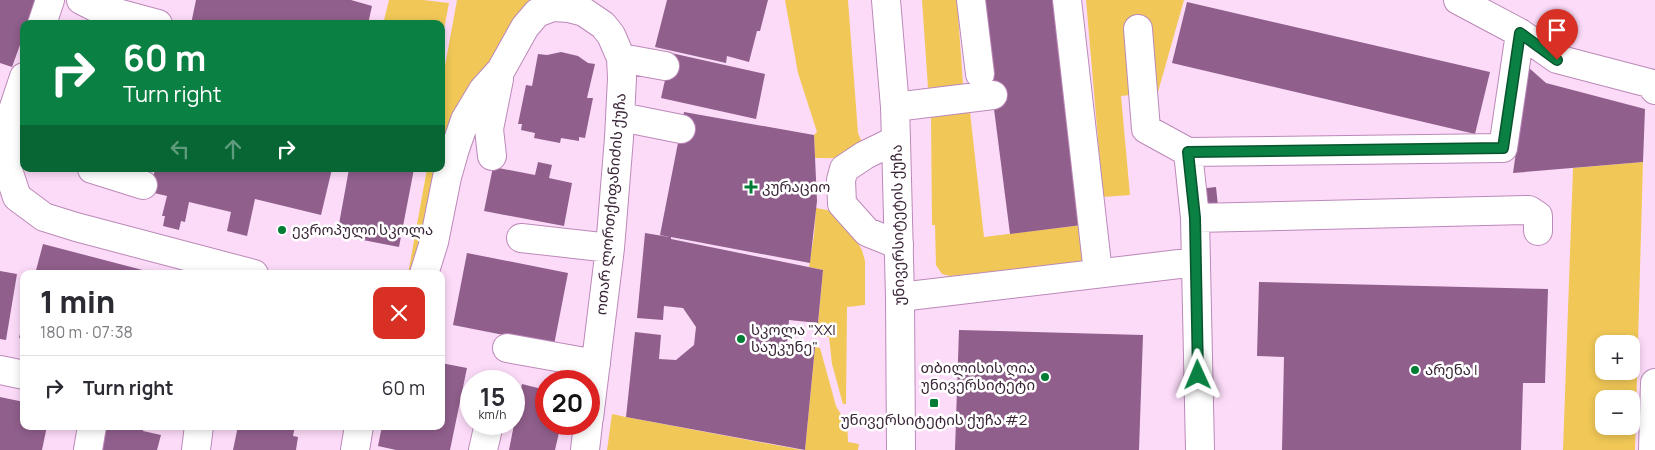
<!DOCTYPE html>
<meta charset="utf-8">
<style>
body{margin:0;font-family:Manrope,"Noto Sans Georgian",sans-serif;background:#f7f7f7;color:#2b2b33;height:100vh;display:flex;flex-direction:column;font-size:19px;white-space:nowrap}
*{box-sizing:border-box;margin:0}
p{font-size:16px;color:#7c7c81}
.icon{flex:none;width:28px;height:28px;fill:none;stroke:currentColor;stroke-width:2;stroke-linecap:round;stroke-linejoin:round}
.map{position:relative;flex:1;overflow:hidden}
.side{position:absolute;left:20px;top:270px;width:425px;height:160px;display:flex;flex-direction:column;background:#fff;border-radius:10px;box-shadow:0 2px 8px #0003}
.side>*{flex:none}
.guide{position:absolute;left:20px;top:20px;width:425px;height:152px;border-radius:10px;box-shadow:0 2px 8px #0003;background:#0b8043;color:#fff;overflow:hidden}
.fabs{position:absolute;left:1595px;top:335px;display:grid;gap:10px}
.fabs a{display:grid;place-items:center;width:45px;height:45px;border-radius:10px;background:#fff;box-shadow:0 2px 8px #0003;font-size:25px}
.speed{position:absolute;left:460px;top:370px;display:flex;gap:10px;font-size:25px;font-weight:700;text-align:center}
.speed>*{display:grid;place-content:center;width:65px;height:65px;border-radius:50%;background:#fff;box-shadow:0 2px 8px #0003;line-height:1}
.speed small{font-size:12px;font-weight:400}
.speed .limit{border:8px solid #d22;background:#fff;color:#111}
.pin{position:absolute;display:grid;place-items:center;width:42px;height:42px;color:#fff;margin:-51px -21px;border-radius:50% 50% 50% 0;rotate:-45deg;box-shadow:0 0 5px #0007}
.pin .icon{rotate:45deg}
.me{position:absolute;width:55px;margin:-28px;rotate:359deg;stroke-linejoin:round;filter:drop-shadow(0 0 4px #0008)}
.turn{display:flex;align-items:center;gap:18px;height:105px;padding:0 20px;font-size:22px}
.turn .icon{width:65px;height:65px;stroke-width:2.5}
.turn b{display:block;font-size:35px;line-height:42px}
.lanes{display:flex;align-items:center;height:48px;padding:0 20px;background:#0003;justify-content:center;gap:25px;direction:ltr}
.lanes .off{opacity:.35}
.round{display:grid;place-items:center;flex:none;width:52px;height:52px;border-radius:10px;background:#f7f7f7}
.headline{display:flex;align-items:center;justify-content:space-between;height:85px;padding:0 20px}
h1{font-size:30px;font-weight:800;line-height:38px}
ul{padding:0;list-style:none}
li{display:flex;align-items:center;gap:15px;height:65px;padding:0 20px;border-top:1px solid #e1e1e2}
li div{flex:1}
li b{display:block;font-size:19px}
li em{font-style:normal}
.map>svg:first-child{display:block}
.green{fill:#f1c857;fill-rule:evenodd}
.building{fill:#905f8c}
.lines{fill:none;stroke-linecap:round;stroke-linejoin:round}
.minor-casing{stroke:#bc89b8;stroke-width:30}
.major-casing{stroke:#bc89b8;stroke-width:30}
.minor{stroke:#fff;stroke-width:28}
.major{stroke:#fff;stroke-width:28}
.route-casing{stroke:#07532c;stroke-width:12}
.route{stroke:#0b8043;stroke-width:9}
.poi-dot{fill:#017c34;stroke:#fff;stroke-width:2}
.labels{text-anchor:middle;stroke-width:5;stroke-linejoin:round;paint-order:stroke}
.poi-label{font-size:15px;fill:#3a2538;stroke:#fff;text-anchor:start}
.street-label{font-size:15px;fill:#3a2538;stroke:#fff}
</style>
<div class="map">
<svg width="1655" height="450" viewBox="0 0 1655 450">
<rect width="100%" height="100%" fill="#fcdbf9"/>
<path class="green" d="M389,0H423L449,3L441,45V24H383Z
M457,0H533L510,28L459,110L412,270L410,274H408L427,169H441V88Z
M785,0H848L858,133L861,140C851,161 836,158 815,158L814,135L817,132L798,73Z
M922,0H957L963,84L928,88Z
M1086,0H1184L1158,92L1121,96L1130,195L1103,197Z
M970,112L984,237L1082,225L1085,232L1082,263L950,276L942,274L936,265L935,225H932L931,117Z
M1643,162L1635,450H1563L1573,168ZM1604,344H1631V371H1604ZM1604,399H1631V426H1604Z
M816,208L832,211L844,220L862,250L865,261V305L847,307L846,404H843L832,364L829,337L817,336L823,270L809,267L814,235Z
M815,347L820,348L836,406L843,418H847L848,442L859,444L858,450H805Z
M612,414L626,417L802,450H607Z"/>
<path class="building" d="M0,0H36L27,24H24V34L12,67L0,63Z
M196,0H351L372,6L368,24H248L233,20L232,24H191Z
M667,0H768L760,31H757L749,62L727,56L726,63L655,47Z
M981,0H1054L1082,225L1010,234L994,109L940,116L937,87L991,81Z
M1187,2L1490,72L1475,134L1172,63Z
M561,52L578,56L588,63L595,64L587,98H593L585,138L579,137V141L561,138L560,143L534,138L535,133L521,130L522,124H518L526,85L532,86L538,54L547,55Z
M671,53L765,74L756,119L661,98Z
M1528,67L1546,83L1645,109L1643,162L1513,173Z
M684,112L814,135L817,201L810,263L671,237V239L823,270L818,323L789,320L787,344L815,347L805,450L626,417L635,332L661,335L659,359L676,360L694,345L696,327L683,308L664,306L663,320L637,318L645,233L669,237L660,235Z
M538,162L552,165L549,178L572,183L564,226L484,211L493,167L535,175Z
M155,169H332L321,215L255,199L247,236L227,231L231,212L189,202L185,222L181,221L179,230L163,226L165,216H162L167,196L150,192Z
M349,169H414L399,247L337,235Z
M1216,187L1218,206L1199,207L1198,189Z
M43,244L154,273V274H35Z
M467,253L568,273L554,345L453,325Z
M0,271L17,274L6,340L0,339Z
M1259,282L1548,289L1545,383H1523L1521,450H1282L1284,357L1257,356Z
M23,320H24V339L19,338Z
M959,330L1143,335L1139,450H955Z
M441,363L467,368L450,450H396L378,446L382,426H441Z
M522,384L546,390V424H561L555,450H509Z
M0,397L24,402V426H47L42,450H0Z
M99,426H144L143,431L161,435L157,450H93Z
M238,426H295L293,436L298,437L296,450H233Z"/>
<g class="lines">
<g class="minor-casing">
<path id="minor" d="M81,0L95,7L158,24
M971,0L980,74
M1067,0L1098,273
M1458,0L1520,33L1557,59L1649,83L1655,90
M42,24L50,0
M1138,29L1146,129L1188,152
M621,58L665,66
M24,77L13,110L7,167L17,197L44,217L76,227L254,274
M895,107L993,95
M621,117L681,129
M896,140L865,155L844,169L841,180L842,204L867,232L899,245
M492,156L489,129L499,79
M92,169L143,185
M1195,218L1529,210L1538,216V231
M521,238L610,248
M424,274L434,242L447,177L455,149L465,120L483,90L501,70L525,27L537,13L553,7L569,8L584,12L603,25L611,35L621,58L622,78L619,138L610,248L589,418
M900,297L1196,262
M507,348L596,364
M0,370L24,375
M88,450L92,426
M196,450L199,426
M355,450L359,426
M483,450L489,424
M585,450L588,424
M1200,450L1195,218L1188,152L1503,148L1520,33
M1653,450L1655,383"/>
</g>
<g class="major-casing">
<path id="major" d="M886,0L895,107L896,140L900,297L901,450"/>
</g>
<use href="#minor" class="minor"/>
<use href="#major" class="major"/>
</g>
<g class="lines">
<g class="route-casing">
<path id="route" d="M1198,375L1195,218L1188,152L1503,148L1520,33L1557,60"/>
</g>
<use href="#route" class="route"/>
</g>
<g class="poi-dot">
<path d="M748.5 179.5h5v5h5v5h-5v5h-5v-5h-5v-5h5z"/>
<circle cx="282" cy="230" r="5"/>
<circle cx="741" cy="339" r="5"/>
<circle cx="1415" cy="370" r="5"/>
<circle cx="1045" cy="377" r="5"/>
<rect x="929" y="398" width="10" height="10" rx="2.5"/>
</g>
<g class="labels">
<g class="poi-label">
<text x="762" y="192">კურაციო</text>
<text x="292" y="235">ევროპული სკოლა</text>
<text x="751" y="335">სკოლა "XXI<tspan x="751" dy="17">საუკუნე"</tspan></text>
<text x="1035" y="373" text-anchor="end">თბილისის ღია<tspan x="1035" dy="17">უნივერსიტეტი</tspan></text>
<text x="1425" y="375">არენა I</text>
<text x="934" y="425" text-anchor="middle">უნივერსიტეტის ქუჩა #2</text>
</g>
<g class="street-label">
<text transform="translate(611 204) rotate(-85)" y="5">ოთარ ლორთქიფანიძის ქუჩა</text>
<text transform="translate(898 225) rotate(-91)" y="5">უნივერსიტეტის ქუჩა</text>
</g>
</g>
</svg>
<div class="fabs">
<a>+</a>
<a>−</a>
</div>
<div class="speed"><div>15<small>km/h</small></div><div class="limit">20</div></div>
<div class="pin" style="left:1557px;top:60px;background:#d93025"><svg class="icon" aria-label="arrive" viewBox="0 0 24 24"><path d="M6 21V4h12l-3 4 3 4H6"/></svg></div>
<svg class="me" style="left:1198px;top:375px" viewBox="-20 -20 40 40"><path d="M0-17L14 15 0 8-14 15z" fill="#0b8043" stroke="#fff" stroke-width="4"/></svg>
<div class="guide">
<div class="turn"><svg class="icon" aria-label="right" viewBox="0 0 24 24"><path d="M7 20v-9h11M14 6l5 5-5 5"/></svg><div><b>60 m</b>Turn right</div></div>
<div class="lanes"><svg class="icon off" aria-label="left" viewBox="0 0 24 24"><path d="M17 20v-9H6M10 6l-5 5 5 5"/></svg><svg class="icon off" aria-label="ahead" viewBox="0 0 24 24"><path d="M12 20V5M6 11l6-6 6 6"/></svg><svg class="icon" aria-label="right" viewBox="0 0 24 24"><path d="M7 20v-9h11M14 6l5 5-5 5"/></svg></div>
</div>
<section class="side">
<div class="headline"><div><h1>1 min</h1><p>180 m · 07:38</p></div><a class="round" style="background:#d93025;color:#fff"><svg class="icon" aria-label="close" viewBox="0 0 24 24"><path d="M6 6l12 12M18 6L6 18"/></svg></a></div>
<ul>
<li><svg class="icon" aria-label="right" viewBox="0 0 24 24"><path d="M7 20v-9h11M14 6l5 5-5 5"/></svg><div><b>Turn right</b></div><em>60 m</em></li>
</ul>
</section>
</div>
